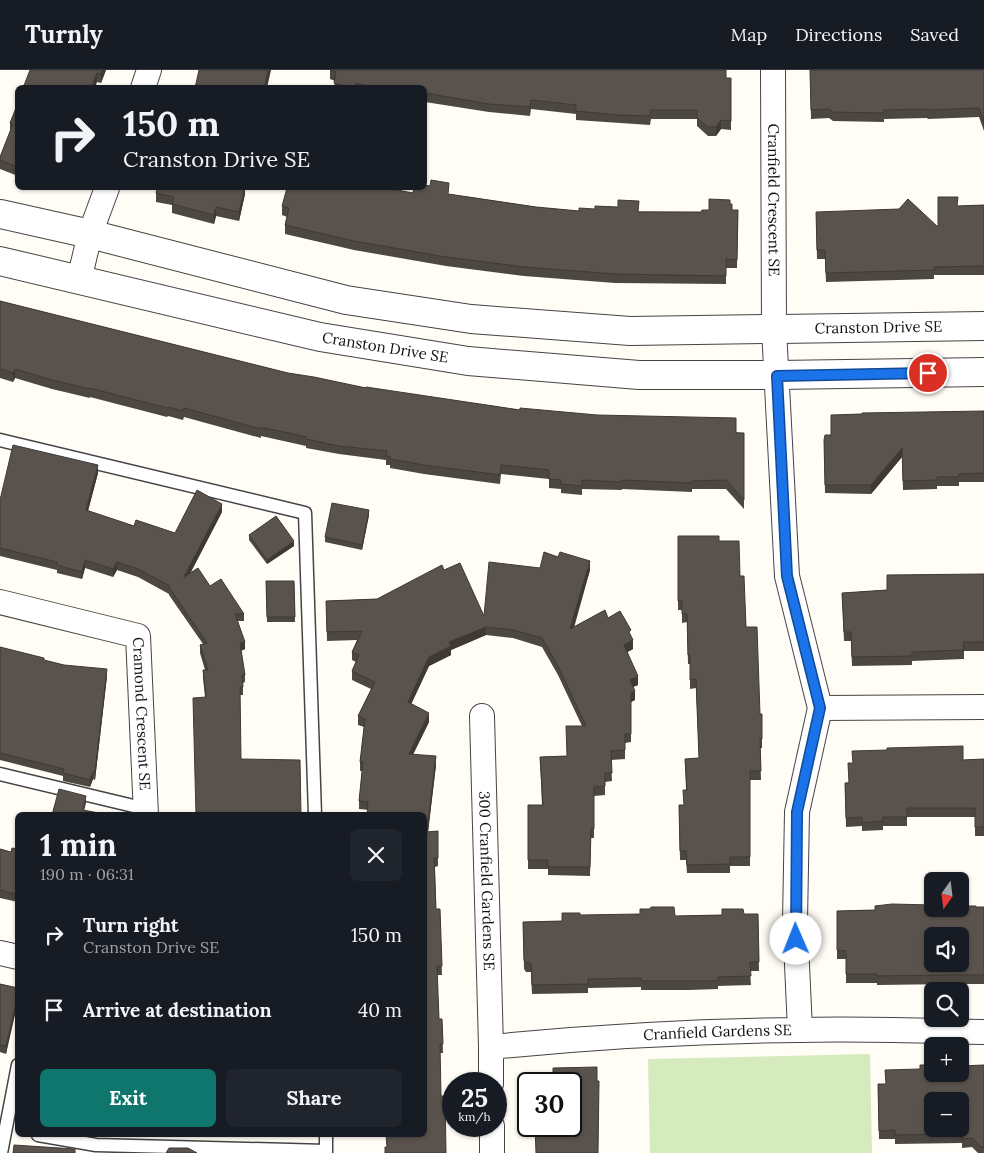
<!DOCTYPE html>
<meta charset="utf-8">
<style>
body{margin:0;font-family:Lora,serif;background:#20242c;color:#f1f3f6;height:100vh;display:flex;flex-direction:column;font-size:19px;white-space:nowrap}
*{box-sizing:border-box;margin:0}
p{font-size:16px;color:#9ea1a6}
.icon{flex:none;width:28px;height:28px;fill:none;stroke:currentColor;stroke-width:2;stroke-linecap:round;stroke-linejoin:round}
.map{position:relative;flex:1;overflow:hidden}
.details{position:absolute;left:15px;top:742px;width:412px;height:325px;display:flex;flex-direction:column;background:#171b24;border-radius:8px;box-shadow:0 1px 4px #0004}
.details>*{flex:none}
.banner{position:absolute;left:15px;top:15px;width:412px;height:105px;border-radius:8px;box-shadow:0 1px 4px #0004;background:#171b24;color:#f1f3f6;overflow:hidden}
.needle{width:32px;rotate:194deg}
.fabs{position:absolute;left:924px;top:802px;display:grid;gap:10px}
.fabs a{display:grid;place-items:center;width:45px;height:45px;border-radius:8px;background:#171b24;box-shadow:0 1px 4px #0004;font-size:25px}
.speed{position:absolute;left:442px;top:1002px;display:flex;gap:10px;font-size:25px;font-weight:700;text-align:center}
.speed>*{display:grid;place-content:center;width:65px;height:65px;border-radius:50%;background:#171b24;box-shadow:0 1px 4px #0004;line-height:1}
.speed small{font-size:12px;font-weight:400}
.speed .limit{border:2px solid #111;border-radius:8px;background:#fff;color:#111}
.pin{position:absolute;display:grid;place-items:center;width:42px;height:42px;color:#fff;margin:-21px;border:2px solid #fff;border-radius:50%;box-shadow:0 1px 5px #0007}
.me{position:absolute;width:55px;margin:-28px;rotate:359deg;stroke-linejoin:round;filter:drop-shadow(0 0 4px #0008)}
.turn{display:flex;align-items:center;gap:18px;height:105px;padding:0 25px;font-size:22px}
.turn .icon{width:65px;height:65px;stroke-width:2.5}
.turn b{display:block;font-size:35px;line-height:42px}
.round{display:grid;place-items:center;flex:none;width:52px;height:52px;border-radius:8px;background:#20242c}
.summary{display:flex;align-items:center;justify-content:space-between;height:85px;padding:0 25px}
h1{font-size:30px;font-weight:700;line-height:38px}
.action{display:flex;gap:10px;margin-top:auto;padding:10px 25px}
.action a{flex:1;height:58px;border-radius:8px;background:#0f766e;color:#fff;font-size:20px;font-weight:700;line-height:58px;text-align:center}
.action a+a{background:#20242c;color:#f1f3f6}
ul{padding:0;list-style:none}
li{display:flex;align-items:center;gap:15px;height:75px;padding:0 25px}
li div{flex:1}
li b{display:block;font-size:19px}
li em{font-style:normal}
header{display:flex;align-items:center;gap:30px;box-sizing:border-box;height:70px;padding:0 25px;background:#171b24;border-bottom:1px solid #363941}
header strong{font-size:24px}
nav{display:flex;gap:28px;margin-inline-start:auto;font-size:18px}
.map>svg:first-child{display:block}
.green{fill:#d5ebbd}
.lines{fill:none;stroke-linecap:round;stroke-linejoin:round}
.service-casing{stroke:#444;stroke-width:15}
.minor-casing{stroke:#444;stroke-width:26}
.tertiary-casing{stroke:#444;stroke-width:30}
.service{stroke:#fff;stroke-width:12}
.minor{stroke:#fff;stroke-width:24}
.tertiary{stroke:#fff;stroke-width:28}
.wall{fill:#4d4742}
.shaded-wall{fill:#3f3936}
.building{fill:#5a524d;stroke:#3f3936;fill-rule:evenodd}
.route-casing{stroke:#114b97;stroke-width:12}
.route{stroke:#1a73e8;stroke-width:9}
.labels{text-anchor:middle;stroke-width:5;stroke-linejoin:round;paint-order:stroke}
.street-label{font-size:15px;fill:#111;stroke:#fff}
</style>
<header>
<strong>Turnly</strong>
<nav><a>Map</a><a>Directions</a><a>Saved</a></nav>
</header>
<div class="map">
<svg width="984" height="1083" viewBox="0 0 984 1083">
<rect width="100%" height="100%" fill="#fffdf5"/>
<path class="green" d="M870,984L872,1083H650L648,989Z"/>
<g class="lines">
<g class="service-casing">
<path id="service" d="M0,370L305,443L315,745
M0,704L146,739
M38,1065L96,1075L326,1081
M326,1065V1083
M1,1083L18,995"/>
</g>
<g class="minor-casing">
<g id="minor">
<path id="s1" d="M773,0L774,259L787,506L820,638L797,742L795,851L800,960"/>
<path d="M143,18L149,0"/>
<path d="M79,210L90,164L107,118"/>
<path id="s2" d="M0,532L138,566L146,745"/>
<path d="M820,638L984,637"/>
<path id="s3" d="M482,646L491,977"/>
<path d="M0,883L18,887"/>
<path id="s4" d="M491,1014V977C593,967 695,961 798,960C860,958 922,961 984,962"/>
<path d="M492,1056V1083"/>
</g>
</g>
<g class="tertiary-casing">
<g id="tertiary">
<path id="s5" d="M0,144L90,164L346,230L471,249L630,261L984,256"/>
<path id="s6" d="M0,191L320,267L468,291L639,305H777L984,302"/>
</g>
</g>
<use href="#service" class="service"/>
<use href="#minor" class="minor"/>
<use href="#tertiary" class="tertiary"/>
</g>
<path class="wall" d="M30,0H106L101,13L97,12Z
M330,0L731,8V60L721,59L716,66H708L697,56V49H651L650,55L576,50V44L531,39L530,46L489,42L425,32V18H334L335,11L330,9Z
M810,0L954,1L984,0V61L979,47L928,49L927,48L884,49V52L833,51L829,48L811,49Z
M18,33V106L0,99V87L10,61V53Z
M245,118V124L239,151L216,146L214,154L172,143V135L156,132V123Z
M413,123L449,124L536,137L579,141L701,142L730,134L732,140H738L737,198H726V214L615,213L524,206L446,196L354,180L285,164V155L287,147L282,145V136Z
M984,135V205H934V209L826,212L825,189H817L816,142L938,156L957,136Z
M0,231L288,303L366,318L520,340L744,363V439L726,419H692V422L622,419V420L582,419V425L561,423V419L549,418V409L501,404L500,414L424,404L390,398V395H386V390L339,384L306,378V376L261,366V368L184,347L183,350L168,346L167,347L90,327V328L52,319L15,308L13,312L0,308Z
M984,341V412H959V416H937V419L903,420L902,387L871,424L825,423L824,370L831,365Z
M98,403L88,441L134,456L175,463L222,442L191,502L210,516L244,544V551H238L245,579L241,581L245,605V612L243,613V625H240L196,745L205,627L203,608V600H205L200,583V575L203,574L169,525V524L138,507L117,500L113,507L85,498L82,509L57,503V500L0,486V430Z
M369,445L362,480L325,472V467Z
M249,465L294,476L267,494L249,470Z
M678,466L719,471L740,506L746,557L760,644H762V678H760L761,710H750V796H730V803H687L686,790H680L679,735H684L686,720L685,689L699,688L696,618L690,619V594H688L687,552L682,553V540H678Z
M540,498L590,500L574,558L608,548L631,567L633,579L627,582L638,615L633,617L635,630L631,632V672L625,673V689L611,690L612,711L605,712V725L594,726V768H591L590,806L548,805V799H528V735H542L540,687L567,686L582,656L558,605L542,577L513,568L486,565L451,580V585L429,596L411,634L429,652L413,684L436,695L428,762L438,761V796L435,797L436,839H440L442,905H437L439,949H442L443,983H440L387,1077L425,745L359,739V731L362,701H360V692L364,657L358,655V646L371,619L352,610V601L356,592L352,590V582L357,570L327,571L326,531L377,529L444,500L484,546Z
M984,504V581H964V589L912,591V595L852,596L851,571H844L842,523L887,520Z
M266,511H294L295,552H267Z
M0,577L44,590L107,606L95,710L93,709L90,717L63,711V706L0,690Z
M984,689V766H975V747H907V756H883V760L862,761V756L846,757L845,713L963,690Z
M0,779L11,782L18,779V832L0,828Z
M976,837H984V914H952L877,915V913H846V889H837V841Z
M744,844H758L759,901H750L751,915L718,916V919L689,920H641V917L588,918V923L532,924L531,902H526L524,899L523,852L562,851L580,845L675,846L722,845Z
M0,914L18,918L6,984L0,982Z
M984,995V1083H978L972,1077L962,1078V1073L895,1074V1069H879L878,1014H886L932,1004Z"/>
<path class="shaded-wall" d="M102,0H106L101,13V4Z
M268,0H271L267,18H264Z
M97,3V12L95,18H91Z
M721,50V59L716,66V57Z
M245,118V124L239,151V142Z
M216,137V146L214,154V145Z
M15,299V308L13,312V303Z
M902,378V387L871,424V415Z
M98,395V403L86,448V440Z
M222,434V442L184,515V507Z
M369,440V445L362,480V475Z
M294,471V476L267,494V490Z
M85,490V498L82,509V502Z
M590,491V500L570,568V559Z
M117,492V500L113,507V499Z
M486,557V565L451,580V585L429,596L408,641V632L429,587L449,572Z
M633,570V579L624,584V575Z
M245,572V579L240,581V573Z
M107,599V606L95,710V702Z
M638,606V615L630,618V610Z
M635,621V630L631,632V623Z
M429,643V652L409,693V684Z
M436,686V695L427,770V762Z
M93,702V709L90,717V710Z
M86,726V733L83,745V740Z
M18,925V932L6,984V976Z"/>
<path class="building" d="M30,0H102L101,4L97,3L91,18H23Z
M199,0H268L264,18H195Z
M330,0H726V8H731V51L721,50L716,57H708L697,48V40H651L650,46L617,45L576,41V35L531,30L530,37L489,34L425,23V18H373L356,13L355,18H351L334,13L336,2Z
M810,0H954V1L957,0H984V52L979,38L928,40L927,39L884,40V43L833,42L829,39L811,40Z
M18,33V97L0,90V87L13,54L10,53Z
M431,110L449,113L448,124L536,137L579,141V138L595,139V136L618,137V130L639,131L638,142H701L702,140H709V129L730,130V134H732V140H738L737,190L726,189V206L615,204L524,197L446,187L354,171L285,155L289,138L282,136L287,118H387L413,123L414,118H425V115L430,116Z
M157,118H245L239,142L216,137L214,145L172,134L174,127L156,123Z
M938,127H958L957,136L984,135V196L934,197V200L826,203L825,180H817L816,142L899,139L908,129L938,157Z
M0,231L288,303L314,307L366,318V317L520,340V338L597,345L736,348V363H744V430L726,410L692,411V413L622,410V412L582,410V416L561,414V410L549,409V400L501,395L500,405L424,395L390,389V386H386L387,381L339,376L306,369L307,367L261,357V359L184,338L183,341L168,337L167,338L90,318V319L52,310L15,299L13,303L0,299Z
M984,341V403L959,404V407H937V410L903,411L902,378L871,415H825L824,370L825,365H831V345L862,344V343Z
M13,375L98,395L86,440L134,456L136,450L175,463L197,420L222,434L184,507L198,498L210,516L221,509L244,544H235L245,572L240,573L245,605H242L243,617H240L241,689L300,690L301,745H196L193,628L206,627L203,600H208L200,575L207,573L169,517L170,516L138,499L117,492L113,499L85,490L82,502L57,495V492L0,478V430Z
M332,433L369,440L362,475L325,467Z
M276,446L294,471L267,490L249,465Z
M678,466H719V471H739L740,506H744L746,557H757L760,644H762V669H760L761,701H750V787H730V794L687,795L686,781H680L679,735H684L683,720H687L685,689L699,688L696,609L690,610V585H688L687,544H682V531H678Z
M544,482L558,487L560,482L590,491L570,559L605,540L608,548L620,541L631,560L629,562L633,570L624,575L638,606L630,610L635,621L631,623V664H625V680L611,681L612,703H605V716L594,717V759H591L590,797H548V790H528V735H543L540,687L567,686L566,656H586L558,596L542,568L513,560L486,557L449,572L451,576L429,587L408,632L429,643L409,684L436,686L427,762L438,761V788H434L436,839H440L442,896H437L439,949H442L443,974H440L441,1026H445L446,1083H385V1077H387L386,1065H425V745H367L368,732L359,731L363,692H360L365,649L358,646L375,612L352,601L359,585L352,582L362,561L327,562L326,531L377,529L442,495L444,500L460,493L484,546L489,492L540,498Z
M984,504V572H963L964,580L912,582V586L852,587L851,562H844L842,523L887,520V505Z
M266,511H294L295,547H267Z
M0,577L44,588V590L64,595L107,599L95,702H93L90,710L63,703L64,699L0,683Z
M963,676V690L984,689V757H975V738H907V747H883V751L862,753V747L846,748L845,713H849L848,693H853L852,681L887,680V678Z
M59,719L86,726L83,740L109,745H52Z
M12,778L18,779V825L0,820V779L11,782Z
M892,834L932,835V839H960V836H976V837H984V905H952L877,906V904H846V881L837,880V841L875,840V836ZM932,866H960V894H932Z
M651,837H674L675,846L722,845V839H743L744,844H758L759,892H750L751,906L718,907V911H641V908L588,909V914L532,915L531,893H526L524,890L523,852L562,851V843H580V845L640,844V839H650Z
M0,914L18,918V925L6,976L0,975Z
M920,995H932V1004H960V996L984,995V1077H981L972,1068L962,1069V1064L895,1065V1060L879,1061L878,1014H886L885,1000L920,999ZM932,1031H960V1059H932Z
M597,997V1011H599L598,1083H536L535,1056H571V1014H534V1005H553V998Z
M14,1075L75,1079V1083H13Z
M169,1078H188L197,1083H166Z"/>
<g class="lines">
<g class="route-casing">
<path id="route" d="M796,869L797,742L820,638L787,506L777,306L928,303"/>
</g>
<use href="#route" class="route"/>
</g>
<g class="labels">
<g class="street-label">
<text dy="5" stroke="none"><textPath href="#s1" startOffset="130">Cranfield Crescent SE</textPath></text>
<text dy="5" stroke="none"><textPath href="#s5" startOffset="891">Cranston Drive SE</textPath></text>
<text dy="5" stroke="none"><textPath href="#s6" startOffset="395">Cranston Drive SE</textPath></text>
<text dy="5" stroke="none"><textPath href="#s2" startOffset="220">Cramond Crescent SE</textPath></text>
<text dy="5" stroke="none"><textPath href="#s3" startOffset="165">300 Cranfield Gardens SE</textPath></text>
<text dy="5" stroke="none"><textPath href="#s4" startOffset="264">Cranfield Gardens SE</textPath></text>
</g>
</g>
</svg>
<div class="fabs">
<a><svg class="needle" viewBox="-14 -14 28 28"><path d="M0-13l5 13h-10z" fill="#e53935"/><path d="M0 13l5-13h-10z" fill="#9ea1a6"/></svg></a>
<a><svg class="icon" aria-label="sound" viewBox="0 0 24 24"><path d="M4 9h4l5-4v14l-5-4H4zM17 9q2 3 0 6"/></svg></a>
<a><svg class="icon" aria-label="search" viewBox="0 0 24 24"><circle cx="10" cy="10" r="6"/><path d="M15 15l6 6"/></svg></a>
<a>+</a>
<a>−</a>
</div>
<div class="speed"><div>25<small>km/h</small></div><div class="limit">30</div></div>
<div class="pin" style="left:928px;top:303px;background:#d93025"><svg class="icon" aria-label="arrive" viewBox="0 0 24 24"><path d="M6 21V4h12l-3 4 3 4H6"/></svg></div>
<svg class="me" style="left:796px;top:869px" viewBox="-20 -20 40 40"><circle r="19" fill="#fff"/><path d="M0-13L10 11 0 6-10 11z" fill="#1a73e8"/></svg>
<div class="banner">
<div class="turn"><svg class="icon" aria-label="right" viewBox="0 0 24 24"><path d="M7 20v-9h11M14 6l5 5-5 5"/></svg><div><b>150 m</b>Cranston Drive SE</div></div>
</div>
<section class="details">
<div class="summary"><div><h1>1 min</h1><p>190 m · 06:31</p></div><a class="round"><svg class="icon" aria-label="close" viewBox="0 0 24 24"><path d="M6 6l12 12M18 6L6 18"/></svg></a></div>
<ul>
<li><svg class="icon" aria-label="right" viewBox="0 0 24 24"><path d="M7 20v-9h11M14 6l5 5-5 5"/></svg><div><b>Turn right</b><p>Cranston Drive SE</p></div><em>150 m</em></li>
<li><svg class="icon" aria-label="arrive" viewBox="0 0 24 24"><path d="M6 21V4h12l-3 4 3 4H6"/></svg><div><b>Arrive at destination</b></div><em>40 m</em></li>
</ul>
<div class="action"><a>Exit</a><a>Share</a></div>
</section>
</div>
